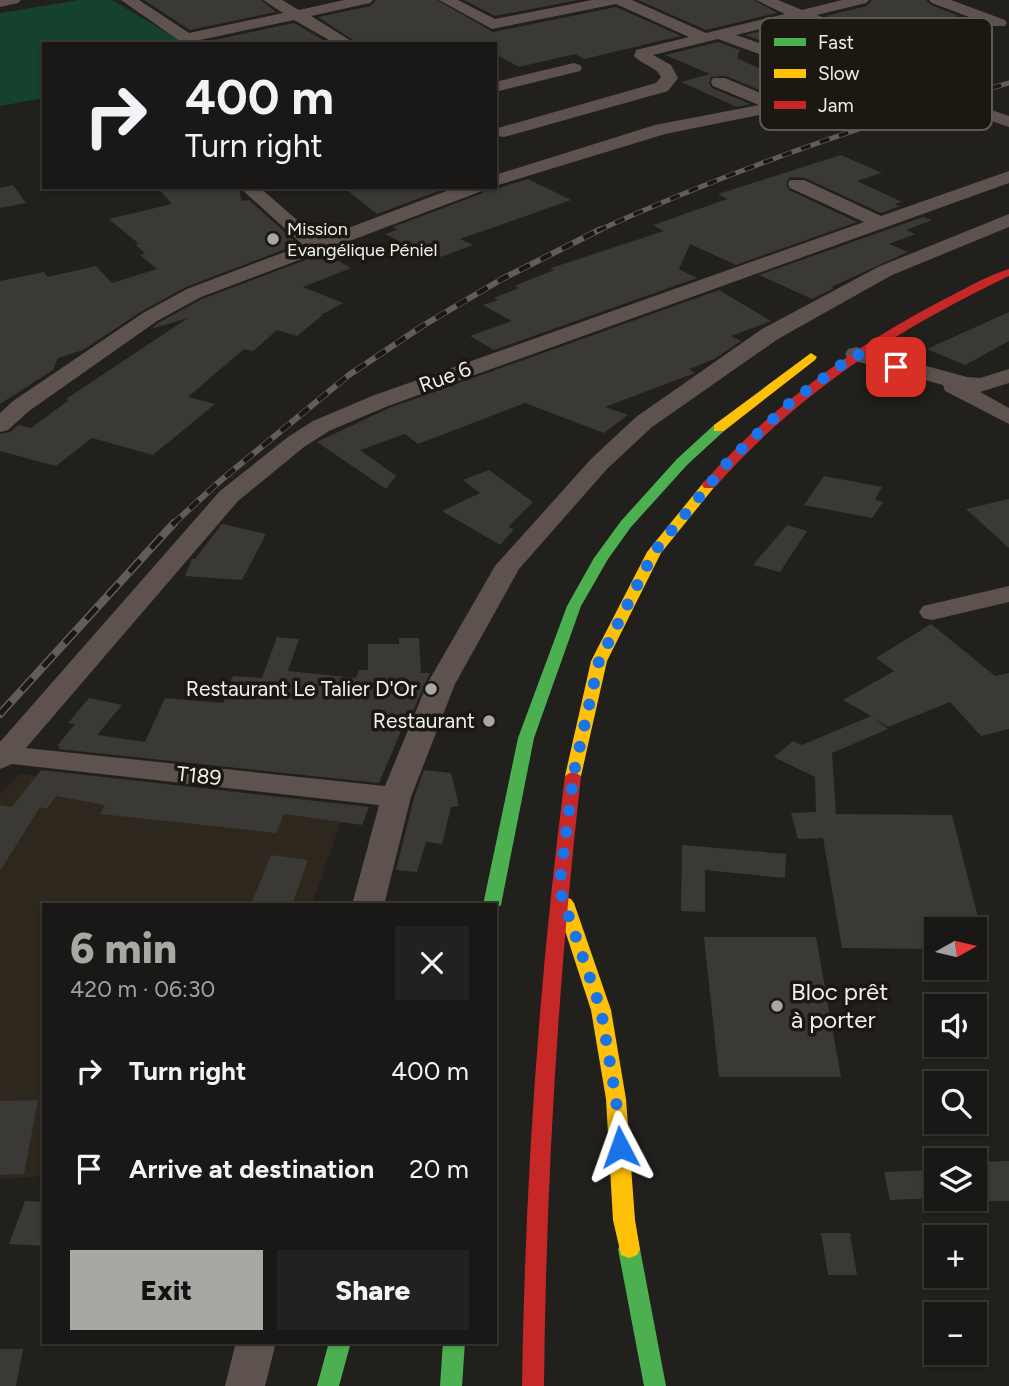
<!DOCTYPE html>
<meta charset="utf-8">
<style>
body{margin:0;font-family:Figtree,sans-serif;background:#23211f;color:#f1f3f6;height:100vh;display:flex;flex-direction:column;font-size:26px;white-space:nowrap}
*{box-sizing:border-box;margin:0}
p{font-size:23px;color:#9fa0a1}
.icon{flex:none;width:38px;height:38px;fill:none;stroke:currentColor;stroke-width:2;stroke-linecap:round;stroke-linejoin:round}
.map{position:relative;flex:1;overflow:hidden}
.panel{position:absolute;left:42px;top:903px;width:455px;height:441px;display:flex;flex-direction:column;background:#1a1816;border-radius:0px;box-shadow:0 2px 5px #0004,0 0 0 2px #383735}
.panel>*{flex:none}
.top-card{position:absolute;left:42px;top:42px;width:455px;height:147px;border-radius:0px;box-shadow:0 2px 5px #0004,0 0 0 2px #383735;background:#1a1816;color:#f1f3f6;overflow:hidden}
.needle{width:46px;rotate:82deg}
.controls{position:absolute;left:924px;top:917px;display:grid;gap:14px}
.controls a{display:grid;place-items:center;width:63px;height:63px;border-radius:0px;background:#1a1816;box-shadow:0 2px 5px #0004,0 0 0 2px #383735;font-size:35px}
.pin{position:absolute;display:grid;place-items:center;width:60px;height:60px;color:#fff;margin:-30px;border-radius:14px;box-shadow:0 4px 10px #0006}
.me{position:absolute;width:77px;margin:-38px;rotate:356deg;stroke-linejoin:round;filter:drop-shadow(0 0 5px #0008)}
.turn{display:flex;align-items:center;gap:24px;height:147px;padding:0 28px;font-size:32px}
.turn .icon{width:91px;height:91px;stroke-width:2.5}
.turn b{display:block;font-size:49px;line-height:60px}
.round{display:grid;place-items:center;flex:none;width:74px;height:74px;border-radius:0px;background:#23211f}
.overview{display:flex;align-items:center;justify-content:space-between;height:119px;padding:0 28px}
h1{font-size:42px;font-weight:800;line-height:52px;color:#a9a7a3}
.action{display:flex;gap:14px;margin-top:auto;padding:14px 28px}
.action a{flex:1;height:80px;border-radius:0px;background:#a9a7a3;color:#111;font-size:28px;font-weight:800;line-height:80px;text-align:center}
.action a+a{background:#23211f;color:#f1f3f6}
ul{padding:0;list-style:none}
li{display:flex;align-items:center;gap:21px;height:98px;padding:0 28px}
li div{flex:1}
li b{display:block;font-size:26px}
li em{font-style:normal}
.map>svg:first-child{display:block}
.built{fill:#2d271d}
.green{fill:#15412f}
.building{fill:#3a3936}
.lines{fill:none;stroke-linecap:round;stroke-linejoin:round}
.street{fill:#5e524f;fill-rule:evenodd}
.fast{fill:#4caf50;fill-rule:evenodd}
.slow{fill:#ffc107;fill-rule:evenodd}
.jam{fill:#c62828;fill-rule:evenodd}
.rail-far2-casing{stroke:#635c59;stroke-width:5}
.rail-far1-casing{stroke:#635c59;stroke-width:6}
.rail-casing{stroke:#635c59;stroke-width:8}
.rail-far2{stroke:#1b1711;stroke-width:3.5;stroke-dasharray:10;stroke-linecap:butt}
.rail-far1{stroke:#1b1711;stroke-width:4.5;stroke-dasharray:12;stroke-linecap:butt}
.rail{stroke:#1b1711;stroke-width:5;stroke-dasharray:16;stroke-linecap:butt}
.route{stroke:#1a73e8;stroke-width:12;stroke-dasharray:0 21.6}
.poi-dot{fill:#a9a7a3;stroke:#1b1711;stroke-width:2.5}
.labels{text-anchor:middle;stroke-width:7;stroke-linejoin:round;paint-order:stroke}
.far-poi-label{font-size:18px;fill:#f2efeb;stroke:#1b1711;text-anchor:start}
.street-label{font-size:21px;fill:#f2efeb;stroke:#1b1711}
.poi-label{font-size:21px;fill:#f2efeb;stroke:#1b1711;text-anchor:end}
.near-poi-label{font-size:24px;fill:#f2efeb;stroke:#1b1711;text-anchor:start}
.key{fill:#1b1711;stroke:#5c5852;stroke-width:2}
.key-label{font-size:19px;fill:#f2efeb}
</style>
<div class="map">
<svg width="1009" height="1386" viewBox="0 0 1009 1386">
<rect width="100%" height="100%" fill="#22201d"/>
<path class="built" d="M20,774L344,812L312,905H44V1176L0,1179V794Z"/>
<path class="green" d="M79,0H112L186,44H44V98L0,106V13Z"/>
<path class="building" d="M144,0H261L276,12L190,30Z
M376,0H437L493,32L616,7L681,36L584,59L575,54L519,67L495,54V44H359L318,17L371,6Z
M464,0H578L495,16Z
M638,0H754L777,13L706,30Z
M872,0H926L931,5L959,16L907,29L982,59L947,67L944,63L826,16L867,6Z
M800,22L926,72L881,83L745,35Z
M294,23L330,44L205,42Z
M718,42L740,50L737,58L809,92L779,98L726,76L711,77L709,83L712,88L750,104L737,107L681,82L710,74L665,55Z
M841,155L882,173L857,181L902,202L895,204L900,206L881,213L805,178L790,177L786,183L789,190L857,222L736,265L690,244L679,269L697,278L494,350L470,336L512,321L483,305L498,300L494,298L519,288L514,286L554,270L551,268L664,231L653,225L727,199L718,194Z
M528,179L571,200L460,239L473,245L435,259L385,234L397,230L393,227L483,193L486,187L496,189Z
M13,185L26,203L0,208V188Z
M157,187H236L240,192L241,201L249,200L298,244L186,287L142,311L83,350L58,358L53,370L0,404V281L44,272L48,277L96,266L112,283L157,269L140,255L145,253L136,245L139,244L109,219L172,204Z
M343,187H449L377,214Z
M923,217L932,220L906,230L915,234L889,244L908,252L831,287L834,288L812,299L759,275Z
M324,253L351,268L303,287L343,303L321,315H323L297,336L277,330L253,351L244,349L188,397L215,404L153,455L92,438L56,466L0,451V434L10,432L18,425L31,428L69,400L66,399L188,318L151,329L158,323L202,299Z
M719,290L771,321L731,336L741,341L714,359L689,369L695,373L605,407L628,415L604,433L525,403L418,444L405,434L360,450L396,476L386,489L317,442L389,408Z
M1009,312V341L965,365L927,349Z
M489,470L533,502L508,527L514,529L500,545L442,511L480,493L463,480Z
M824,476L882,487L875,500L883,502L872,518L804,505Z
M1009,499V548L966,509Z
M222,524L266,534L242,580L185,576L192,559H195Z
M787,525L807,531L780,572L753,565Z
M931,624L995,676L1009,673V729L981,736L950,702L888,727L874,718L888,729L832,753L836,814L952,815L981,929H936V949L842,948L823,838L798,839L791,813L816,812L815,777L774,757L793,741L802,745L871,716L843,700L894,671L876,658Z
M277,637L299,639L288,671L356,678L359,670H368V644H399V638H419L421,673H430L412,713L409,712L379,783L58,749L60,746H57L75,724L68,723L89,698L122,705L97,735L145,742L165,698L223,703L233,676L262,678Z
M41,770L369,807L362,825L284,814L276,833L100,814L105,805L56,796L47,809L40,807L0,871V805L12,807Z
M424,770L451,773L459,806L451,807L442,844L426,842L417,872L396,870L414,798Z
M682,845L786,854L785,878L705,870V912L681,911Z
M271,855L308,860L292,905L252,902Z
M704,937H816L841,1077H719Z
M38,1100L24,1174L0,1175V1101Z
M1009,1161V1201H987L986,1197H975V1162Z
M936,1170V1198L890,1200L884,1172Z
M25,1201L44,1202V1246L9,1244Z
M821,1233H850L857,1275H828Z
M0,1349H23L16,1386H0Z"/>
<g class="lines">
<path class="street" d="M0,0H21L18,3L0,7Z
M121,0H139L189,33L283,13L263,0H282L299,10L344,0H373L370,3L311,16L356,44H336L294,20L200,40L203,44H184Z
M439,0H458L495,19L592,0H632L706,33L785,14L756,0H778L802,10L842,0H869L866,3L817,15L943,65L945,68L937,73L931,71L800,19L736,35L875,84L877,88L869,93L665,134L495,186V175L655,125L759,105L713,86L711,82L713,78H725L779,101L850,87L718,39L653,55L671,65L678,78L668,91L504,137L498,136L495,132L498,128L656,83L661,77C656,66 642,65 634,56L636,50L689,37L616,4L492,29Z
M929,0H951L1005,20L1007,23L1005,26H993L932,3Z
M574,63L580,65L582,68L580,71L495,92V82Z
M983,107L1009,116V127L977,116L974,112Z
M1009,171V183L388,406L329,431L304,447L238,501L26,748L385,786L427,684L495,566L591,459L636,417L762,329L878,267L1009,214V227L892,275L778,339L652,427L607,469L519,569L455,684L411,797L384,905H352L379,805L12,764L0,769V742L220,491L288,437L313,421L372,396L864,222L790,188L788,184L790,180H804L881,216Z
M239,187H259L319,239L457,187H484L482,191L201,297L157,321L29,411L8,430L0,432V413L13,401L143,313L187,289L303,245Z
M856,347L967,377L980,378L1009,369V383L980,392L1009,408V424L945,391L943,385L848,359L845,354L848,349Z
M1009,586V602L932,620L923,618L919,612L923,606Z
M236,1342H276L265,1386H225Z"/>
<path class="fast" d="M719,424L724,425V431L687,465L631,527L608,559L581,606L534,738L501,905L495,910V905H483L518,738L567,606L594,558L621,521L677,459L714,425Z
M629,1240L637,1243L640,1249L666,1386H644L618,1249L621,1243Z
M329,1342H351L339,1386H317Z
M443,1342H465L462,1386H440Z"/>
<path class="slow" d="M811,353L817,357L815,360L724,431H714V425Z
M709,481L716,485L661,553L607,661L581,776L579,780H567L565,776L591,661L647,552L704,482Z
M565,897L571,899L574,903L611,1010L626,1099L635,1220L640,1249L637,1255L629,1258L621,1255L613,1220L606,1099L591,1010L556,903L559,899Z"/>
<path class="jam" d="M1009,269V276C893,332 800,391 714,488H704L702,485L704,482C772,406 851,348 941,301C963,290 986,276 1009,269Z
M573,771L581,776C558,979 546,1182 544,1386H522C525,1182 539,979 565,776Z"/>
<g class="rail-far2-casing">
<path id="rail-far2" d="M597,231C731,170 868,123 1009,83"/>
</g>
<g class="rail-far1-casing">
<path id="rail-far1" d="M172,525L220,481L349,375L424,325L502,279L601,229"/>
</g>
<g class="rail-casing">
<path id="rail" d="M0,714L174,523"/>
</g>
<use href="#rail-far2" class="rail-far2"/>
<use href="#rail-far1" class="rail-far1"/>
<use href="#rail" class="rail"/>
</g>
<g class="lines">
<path class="route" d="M620,1147L616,1099L601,1010L559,888L574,772L599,661L654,552L728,462L790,403L856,354L896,367"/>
</g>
<g class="poi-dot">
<circle cx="273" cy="239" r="7"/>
<circle cx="431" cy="689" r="7"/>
<circle cx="489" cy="721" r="7"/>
<circle cx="777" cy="1006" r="7"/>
</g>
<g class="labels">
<g class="far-poi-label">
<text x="287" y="235">Mission<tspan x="287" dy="21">Evangélique Péniel</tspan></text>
</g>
<g class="street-label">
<text transform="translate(445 377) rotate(-20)" y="7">Rue 6</text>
<text transform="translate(199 776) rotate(6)" y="7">T189</text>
</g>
<g class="poi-label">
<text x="417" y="696">Restaurant Le Talier D'Or</text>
<text x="475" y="728">Restaurant</text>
</g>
<g class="near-poi-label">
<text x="791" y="1000">Bloc prêt<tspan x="791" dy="28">à porter</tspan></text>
</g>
</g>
<rect x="760" y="18" width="232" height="112" rx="10" class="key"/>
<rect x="774" y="38" width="32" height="8" fill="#4caf50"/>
<rect x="774" y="69" width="32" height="9" fill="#ffc107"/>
<rect x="774" y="101" width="32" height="8" fill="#c62828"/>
<g class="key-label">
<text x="818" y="49">Fast</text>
<text x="818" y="80">Slow</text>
<text x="818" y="112">Jam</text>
</g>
</svg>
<div class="controls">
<a><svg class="needle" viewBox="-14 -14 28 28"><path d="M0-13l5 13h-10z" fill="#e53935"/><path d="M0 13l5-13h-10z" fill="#9fa0a1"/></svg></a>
<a><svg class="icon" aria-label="sound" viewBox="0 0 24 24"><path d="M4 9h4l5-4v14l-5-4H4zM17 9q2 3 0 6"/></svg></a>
<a><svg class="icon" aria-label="search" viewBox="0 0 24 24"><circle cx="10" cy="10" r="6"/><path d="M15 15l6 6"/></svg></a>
<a><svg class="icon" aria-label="layers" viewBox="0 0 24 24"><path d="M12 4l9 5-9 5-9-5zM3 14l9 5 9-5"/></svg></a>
<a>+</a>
<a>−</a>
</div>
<div class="pin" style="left:896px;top:367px;background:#d93025"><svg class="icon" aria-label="arrive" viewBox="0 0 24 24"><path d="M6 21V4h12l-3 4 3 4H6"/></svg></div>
<svg class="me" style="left:620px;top:1147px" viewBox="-20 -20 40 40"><path d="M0-17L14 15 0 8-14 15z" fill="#1a73e8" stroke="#fff" stroke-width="4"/></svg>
<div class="top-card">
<div class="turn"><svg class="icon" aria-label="right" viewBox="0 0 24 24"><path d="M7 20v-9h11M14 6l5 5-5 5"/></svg><div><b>400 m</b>Turn right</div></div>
</div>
<section class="panel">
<div class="overview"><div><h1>6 min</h1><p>420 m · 06:30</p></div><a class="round"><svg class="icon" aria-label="close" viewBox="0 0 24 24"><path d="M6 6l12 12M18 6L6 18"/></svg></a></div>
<ul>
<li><svg class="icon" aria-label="right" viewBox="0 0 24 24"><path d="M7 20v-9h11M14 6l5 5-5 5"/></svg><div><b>Turn right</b></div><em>400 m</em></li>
<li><svg class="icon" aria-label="arrive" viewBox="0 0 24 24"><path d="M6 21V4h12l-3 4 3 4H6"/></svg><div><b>Arrive at destination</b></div><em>20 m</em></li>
</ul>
<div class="action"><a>Exit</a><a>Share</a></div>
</section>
</div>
